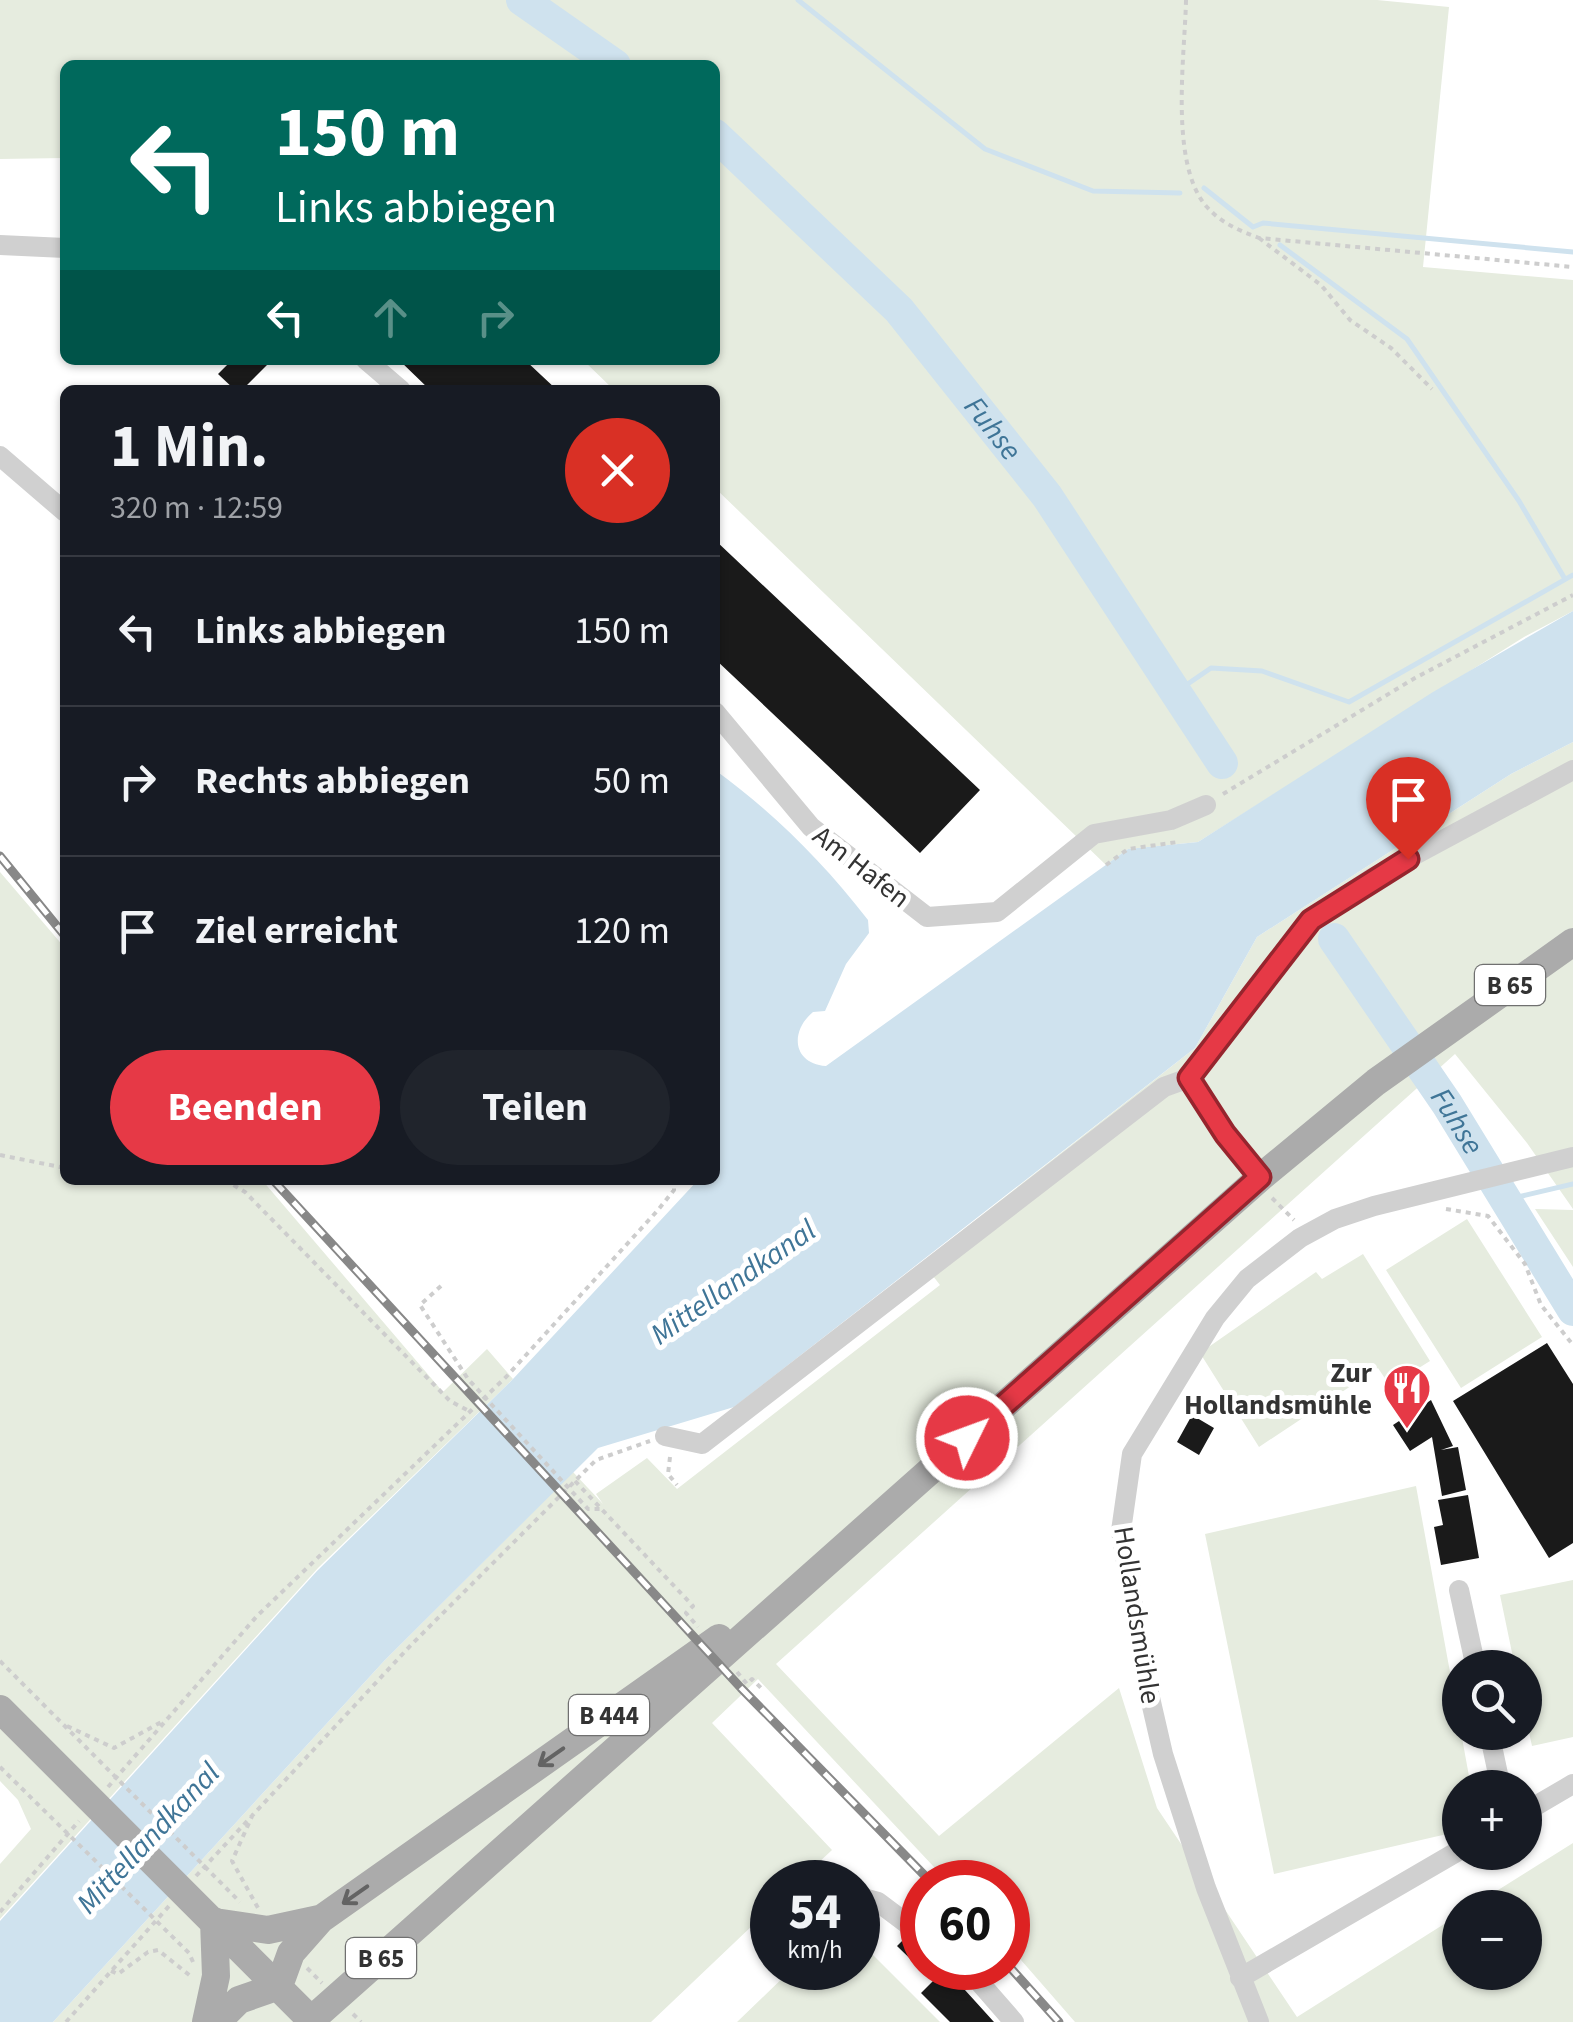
<!DOCTYPE html>
<html lang="de">
<meta charset="utf-8">
<style>
body{margin:0;font-family:"Source Sans 3",sans-serif;background:#20242c;color:#f1f3f6;height:100vh;display:flex;flex-direction:column;font-size:38px;white-space:nowrap}
*{box-sizing:border-box;margin:0}
p{font-size:32px;color:#9ea1a6}
.icon{flex:none;width:55px;height:55px;fill:none;stroke:currentColor;stroke-width:2;stroke-linecap:round;stroke-linejoin:round}
.map{position:relative;flex:1;overflow:hidden}
.details{position:absolute;left:60px;top:385px;width:660px;height:800px;display:flex;flex-direction:column;background:#171b24;border-radius:15px;box-shadow:0 2px 8px #0004}
.details>*{flex:none}
.hud{position:absolute;left:60px;top:60px;width:660px;height:305px;border-radius:15px;box-shadow:0 2px 8px #0004;background:#00695c;color:#fff;overflow:hidden}
.tools{position:absolute;left:1442px;top:1650px;display:grid;gap:20px}
.tools a{display:grid;place-items:center;width:100px;height:100px;border-radius:50%;background:#171b24;box-shadow:0 2px 8px #0004;font-size:50px}
.speed{position:absolute;left:750px;top:1860px;display:flex;gap:20px;font-size:50px;font-weight:700;text-align:center}
.speed>*{display:grid;place-content:center;width:130px;height:130px;border-radius:50%;background:#171b24;box-shadow:0 2px 8px #0004;line-height:1}
.speed small{font-size:25px;font-weight:400}
.speed .limit{border:15px solid #d22;background:#fff;color:#111}
.pin{position:absolute;display:grid;place-items:center;width:85px;height:85px;color:#fff;margin:-102px -42px;border-radius:50% 50% 50% 0;rotate:-45deg;box-shadow:0 0 10px #0007}
.pin .icon{rotate:45deg}
.me{position:absolute;width:110px;margin:-55px;rotate:48deg;stroke-linejoin:round;filter:drop-shadow(0 0 8px #0008)}
.turn{display:flex;align-items:center;gap:35px;height:210px;padding:0 50px;font-size:45px}
.turn .icon{width:130px;height:130px;stroke-width:2.5}
.turn b{display:block;font-size:70px;line-height:85px}
.lanes{display:flex;align-items:center;height:95px;padding:0 50px;background:#0003;justify-content:center;gap:50px;direction:ltr}
.lanes .off{opacity:.35}
.round{display:grid;place-items:center;flex:none;width:105px;height:105px;border-radius:52px;background:#20242c}
.summary{display:flex;align-items:center;justify-content:space-between;height:170px;padding:0 50px}
h1{font-size:60px;font-weight:700;line-height:75px}
.action{display:flex;gap:20px;margin-top:auto;padding:20px 50px}
.action a{flex:1;height:115px;border-radius:60px;background:#e63946;color:#fff;font-size:40px;font-weight:700;line-height:115px;text-align:center}
.action a+a{background:#20242c;color:#f1f3f6}
ul{padding:0;list-style:none}
li{display:flex;align-items:center;gap:30px;height:150px;padding:0 50px;border-top:2px solid #363941}
li div{flex:1}
li b{display:block;font-size:38px}
li em{font-style:normal}
.map>svg:first-child{display:block}
.green{fill:#e6ecdf}
.water{fill:#cfe2ee}
.lines{fill:none;stroke-linecap:round;stroke-linejoin:round}
.stream{stroke:#cfe2ee;stroke-width:5}
.river{stroke:#cfe2ee;stroke-width:32}
.building{fill:#1a1a1a}
.path{stroke:#cdcdcd;stroke-width:4;stroke-dasharray:5 5;stroke-linecap:butt}
.minor{stroke:#d0d0d0;stroke-width:20}
.major{stroke:#ababab;stroke-width:28}
.rail-casing{stroke:#888;stroke-width:9}
.rail{stroke:#fff;stroke-width:5;stroke-dasharray:15;stroke-linecap:butt}
.oneway{stroke:#636363}
.route-casing{stroke:#96252e;stroke-width:25}
.route{stroke:#e63946;stroke-width:18}
.labels{text-anchor:middle;stroke-width:10;stroke-linejoin:round;paint-order:stroke}
.shield{fill:#fff;stroke:#707070;stroke-width:2.5}
.shield-label{font-size:25px;font-weight:bold;fill:#333}
.street-label{font-size:28px;fill:#333;stroke:#fff}
.poi-label{font-size:28px;font-weight:bold;fill:#333;stroke:#fff;text-anchor:end}
.water-label{font-size:30px;font-style:italic;fill:#3f7597;stroke:#fff}
</style>
<div class="map">
<svg width="1573" height="2022" viewBox="0 0 1573 2022">
<rect width="100%" height="100%" fill="#fff"/>
<path class="green" d="M0,0H1377L1449,7L1423,267L1573,280V611L1524,637L1198,842L1128,849L1106,865L715,488V390H614L583,360H715V65H65V158L0,159Z
M1573,742V1209L1527,1143L1455,1054L776,1664L939,1836L1119,1688L1157,1808L1297,2017L1460,1914V1972H1525V1908L1471,1907L1573,1843V2022H1075L1008,1945V1882H948L758,1679L712,1723L832,1850L798,1882H772V1907L651,2022H53L385,1660L573,1472L603,1504L596,1494L647,1458L677,1489L940,1285L922,1262L1195,1048L1257,937L1511,774Z
M0,872L65,948V1180H262L443,1392L487,1349L513,1379L318,1568L0,1919V1864L31,1829L18,1800L0,1781Z
M1535,1209L1573,1210V1267Z
M1467,1219L1542,1337L1461,1388L1386,1270Z
M1363,1254L1430,1361L1390,1386L1378,1368L1259,1447L1200,1353L1316,1272L1322,1279Z
M1416,1486L1471,1787L1460,1788V1831L1274,1874L1205,1534Z
M1573,1580V1737L1532,1746L1525,1714V1668L1515,1667L1500,1595Z
M864,1946L940,2022H737L793,1968H858V1948Z"/>
<path class="water" d="M1573,611V742L1511,774L1257,937L1195,1048L734,1407L598,1448L385,1660L53,2022H0V1921L317,1571L513,1379L698,1180H715V770C775,814 822,861 868,920L869,933L846,964L825,1011L813,1012C790,1031 792,1063 826,1066L1128,849L1198,842L1433,692Z"/>
<g class="lines">
<path class="stream" d="M798,0L985,149L1093,191L1180,193
M1204,188L1253,227L1263,223L1573,252
M1280,245L1407,339L1519,501L1565,579
M1176,692L1211,668L1262,671L1349,702L1573,575
M1505,1200L1573,1184"/>
<g class="river">
<path d="M522,0L615,65"/>
<path id="s1" d="M715,135L899,310L1047,496L1222,763"/>
<path id="s2" d="M1334,939L1447,1104L1573,1310"/>
</g>
</g>
<path class="building" d="M232,360H272L242,390H235L218,374Z
M399,360H525L557,390H430Z
M715,540L980,790L920,853L715,659Z
M1547,1343L1573,1384V1543L1549,1558L1453,1401Z
M1431,1400L1453,1446L1441,1450L1458,1447L1466,1490L1442,1496L1432,1437L1410,1451L1393,1425Z
M1192,1415L1214,1428L1199,1455L1177,1442Z
M1468,1495L1479,1558L1441,1565L1434,1527L1443,1525L1438,1500Z
M910,1933L922,1946V1968H945L994,2022H950L921,1993L933,1981L897,1946Z"/>
<g class="lines">
<path class="path" d="M1186,0C1185,55 1169,162 1206,206C1221,223 1238,230 1259,238L1573,267
M1259,238L1321,285L1350,320L1391,348L1432,389
M1223,794L1415,678L1573,595
M1106,865L1128,849L1178,842
M0,1155L65,1168
M225,1180L245,1192L450,1401L467,1410
M1272,1198L1294,1220
M1446,1209L1488,1216L1525,1264L1541,1305L1573,1345
M441,1286L420,1305L468,1379L588,1509H603
M670,1457L668,1474L677,1485
M575,1481L693,1606L686,1613L698,1627
M0,1661L240,1902
M737,1672L747,1684L752,1679L761,1688
M67,1726L114,1748L165,1720
M0,1767L189,1953L193,1962
M108,1787L257,1616L506,1377L658,1210L674,1190V1180
M253,1814L232,1861L258,1908
M196,1876L411,1645L596,1460L650,1441
M0,1912L79,1821
M307,1968L322,1983
M111,1971L118,1974L148,1952L158,1950L193,1978
M353,2014L361,2022
M66,2022L169,1906"/>
<path class="minor" d="M0,245L65,248
M366,360L401,390
M0,456L65,512
M715,712L811,827L927,917L997,912L1094,834L1171,820L1206,805
M1189,1078L1225,1134L1261,1177
M665,1436L702,1444L1164,1087L1189,1078L1311,919L1372,878L1573,770
M1459,1590L1476,1668
M1489,1732L1501,1788
M1525,1812L1573,1784
M863,1898L878,1902L922,1935
M967,1968L1014,2022
M1240,1978L1460,1850
M1259,2022L1206,1888L1163,1754L1145,1676L1121,1531L1132,1454L1215,1318L1247,1279L1300,1238L1335,1219L1374,1206L1573,1157"/>
<path class="major" d="M0,1709L313,2022
M215,1922L268,1930L319,1919
M279,1986L291,1953L321,1919L719,1638
M206,2022L216,1976L214,1921
M217,2022L239,2000L279,1986
M309,2022L1261,1177L1376,1082L1573,942"/>
<g class="rail-casing">
<path id="rail" d="M0,856L65,936
M273,1180L741,1688L931,1882
M1008,1965L1059,2022"/>
</g>
<use href="#rail" class="rail"/>
</g>
<defs><path id="oneway-shaft" d="M-6 0H5M1.5-3L5.5 0L1.5 3" fill="none" stroke-width="1.6" stroke-linecap="round" stroke-linejoin="round" transform="scale(2.5)"/></defs>
<g class="oneway">
<use href="#oneway-shaft" transform="translate(551 1757) rotate(145)"/>
<use href="#oneway-shaft" transform="translate(355 1895) rotate(145)"/>
</g>
<g class="lines">
<g class="route-casing">
<path id="route" d="M967,1438L1260,1177L1225,1134L1189,1078L1311,920L1408,859"/>
</g>
<use href="#route" class="route"/>
</g>
<defs>
<g id="restaurant-pin" transform="scale(2.5)"><path d="M0 17L-7.5 6A9.5 9.5 0 1 1 7.5 6Z" fill="#e63946" stroke="#fff"/><path d="M-5-6h1v4h1v-4h1v4h1v-4h1v5L-1.5 .5V6h-2V.5L-5-1ZM5-6V6H3V1.5H1.5Q1.5-4 5-6Z" fill="#fff"/></g>
</defs>
<g fill-rule="evenodd">
<use href="#restaurant-pin" x="1407" y="1388"/>
</g>
<g class="labels">
<g class="shield">
<rect x="1475" y="965" width="70" height="40" rx="8"/>
<rect x="569" y="1695" width="80" height="40" rx="8"/>
<rect x="346" y="1938" width="70" height="40" rx="8"/>
</g>
<g class="shield-label">
<text x="1510" y="994">B 65</text>
<text x="609" y="1724">B 444</text>
<text x="381" y="1967">B 65</text>
</g>
<g class="street-label">
<text transform="translate(862 866) rotate(38)" y="10">Am Hafen</text>
<text transform="translate(1138 1615) rotate(81)" y="10">Hollandsmühle</text>
</g>
<g class="poi-label">
<text x="1372" y="1382">Zur<tspan x="1372" dy="32">Hollandsmühle</tspan></text>
</g>
<g class="water-label">
<text dy="10" stroke="none"><textPath href="#s1" startOffset="405">Fuhse</textPath></text>
<text dy="10" stroke="none"><textPath href="#s2" startOffset="220">Fuhse</textPath></text>
<text transform="translate(733 1282) rotate(-35)" y="10">Mittellandkanal</text>
<text transform="translate(148 1838) rotate(-47)" y="10">Mittellandkanal</text>
</g>
</g>
</svg>
<div class="tools">
<a><svg class="icon" aria-label="search" viewBox="0 0 24 24"><circle cx="10" cy="10" r="6"/><path d="M15 15l6 6"/></svg></a>
<a>+</a>
<a>−</a>
</div>
<div class="speed"><div>54<small>km/h</small></div><div class="limit">60</div></div>
<div class="pin" style="left:1408px;top:859px;background:#d93025"><svg class="icon" aria-label="arrive" viewBox="0 0 24 24"><path d="M6 21V4h12l-3 4 3 4H6"/></svg></div>
<svg class="me" style="left:967px;top:1438px" viewBox="-20 -20 40 40"><circle r="17" fill="#e63946" stroke="#fff" stroke-width="3"/><path d="M0-11L8 9 0 5-8 9z" fill="#fff"/></svg>
<div class="hud">
<div class="turn"><svg class="icon" aria-label="left" viewBox="0 0 24 24"><path d="M17 20v-9H6M10 6l-5 5 5 5"/></svg><div><b>150 m</b>Links abbiegen</div></div>
<div class="lanes"><svg class="icon" aria-label="left" viewBox="0 0 24 24"><path d="M17 20v-9H6M10 6l-5 5 5 5"/></svg><svg class="icon off" aria-label="ahead" viewBox="0 0 24 24"><path d="M12 20V5M6 11l6-6 6 6"/></svg><svg class="icon off" aria-label="right" viewBox="0 0 24 24"><path d="M7 20v-9h11M14 6l5 5-5 5"/></svg></div>
</div>
<section class="details">
<div class="summary"><div><h1>1 Min.</h1><p>320 m · 12:59</p></div><a class="round" style="background:#d93025;color:#fff"><svg class="icon" aria-label="close" viewBox="0 0 24 24"><path d="M6 6l12 12M18 6L6 18"/></svg></a></div>
<ul>
<li><svg class="icon" aria-label="left" viewBox="0 0 24 24"><path d="M17 20v-9H6M10 6l-5 5 5 5"/></svg><div><b>Links abbiegen</b></div><em>150 m</em></li>
<li><svg class="icon" aria-label="right" viewBox="0 0 24 24"><path d="M7 20v-9h11M14 6l5 5-5 5"/></svg><div><b>Rechts abbiegen</b></div><em>50 m</em></li>
<li><svg class="icon" aria-label="arrive" viewBox="0 0 24 24"><path d="M6 21V4h12l-3 4 3 4H6"/></svg><div><b>Ziel erreicht</b></div><em>120 m</em></li>
</ul>
<div class="action"><a>Beenden</a><a>Teilen</a></div>
</section>
</div>
